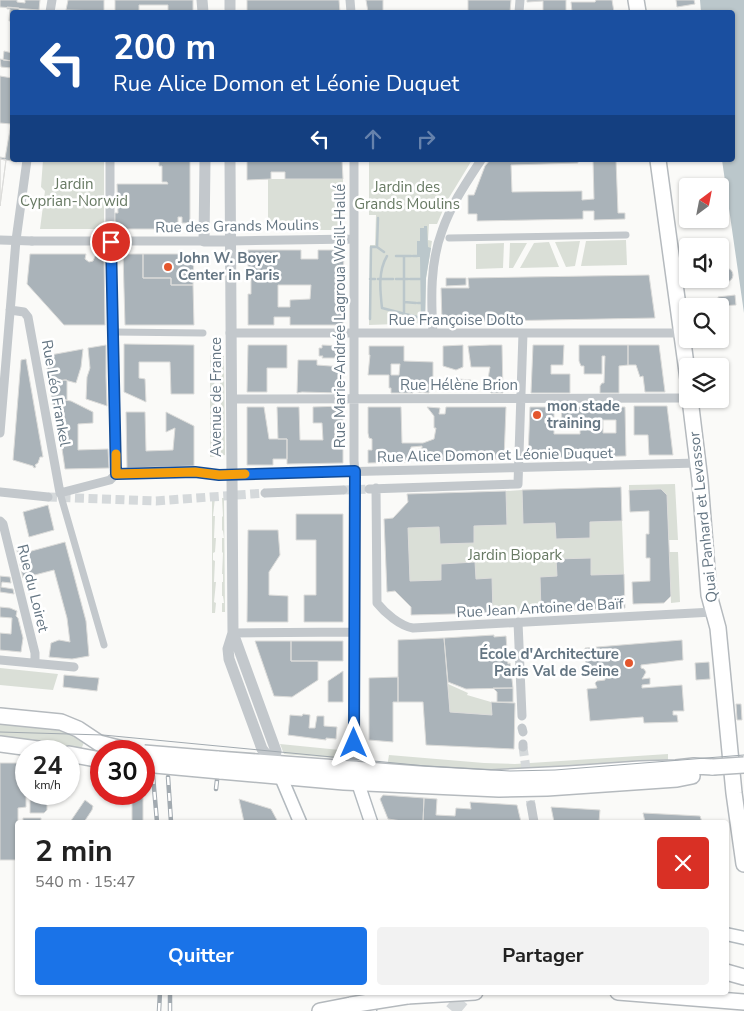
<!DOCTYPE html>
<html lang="fr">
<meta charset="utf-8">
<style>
body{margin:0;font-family:"Nunito Sans",sans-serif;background:#f2f2f2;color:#222;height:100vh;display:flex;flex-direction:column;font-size:19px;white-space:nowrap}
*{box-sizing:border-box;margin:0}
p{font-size:16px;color:#767676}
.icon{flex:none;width:28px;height:28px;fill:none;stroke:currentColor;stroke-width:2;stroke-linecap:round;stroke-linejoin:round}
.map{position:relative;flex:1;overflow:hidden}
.panel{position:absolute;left:15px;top:820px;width:714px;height:175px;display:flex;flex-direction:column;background:#fff;border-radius:5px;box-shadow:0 1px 4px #0004}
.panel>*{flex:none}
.banner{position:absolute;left:10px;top:10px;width:725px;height:152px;border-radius:5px;box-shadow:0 1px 4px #0004;background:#1a4fa0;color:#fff;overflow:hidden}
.needle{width:32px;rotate:32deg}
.fabs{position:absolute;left:679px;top:178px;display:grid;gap:10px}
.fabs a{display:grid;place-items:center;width:50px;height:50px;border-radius:5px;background:#fff;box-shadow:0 1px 4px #0004;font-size:25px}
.speed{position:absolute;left:15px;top:740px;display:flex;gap:10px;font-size:25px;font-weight:700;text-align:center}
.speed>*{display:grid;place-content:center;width:65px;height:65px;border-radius:50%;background:#fff;box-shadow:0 1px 4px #0004;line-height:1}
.speed small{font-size:12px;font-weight:400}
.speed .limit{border:8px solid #d22;background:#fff;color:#111}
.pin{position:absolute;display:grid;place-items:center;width:42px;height:42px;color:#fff;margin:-21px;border:2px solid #fff;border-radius:50%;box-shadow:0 1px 5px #0007}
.me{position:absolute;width:55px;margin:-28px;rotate:0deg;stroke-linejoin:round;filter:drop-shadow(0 0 4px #0008)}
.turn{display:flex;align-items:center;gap:18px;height:105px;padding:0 20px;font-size:22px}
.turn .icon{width:65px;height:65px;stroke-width:2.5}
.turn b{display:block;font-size:35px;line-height:42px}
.lanes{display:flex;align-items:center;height:48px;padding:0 20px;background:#0003;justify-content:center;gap:25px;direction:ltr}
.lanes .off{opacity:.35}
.round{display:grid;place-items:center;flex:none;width:52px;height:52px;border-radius:5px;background:#f2f2f2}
.headline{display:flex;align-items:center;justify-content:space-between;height:85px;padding:0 20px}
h1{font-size:30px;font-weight:700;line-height:38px}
.button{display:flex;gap:10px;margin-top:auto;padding:10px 20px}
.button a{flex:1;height:58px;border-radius:5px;background:#1a73e8;color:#fff;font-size:20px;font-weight:700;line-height:58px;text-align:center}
.button a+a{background:#f2f2f2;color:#222}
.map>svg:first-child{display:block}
.green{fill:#dadfd7}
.water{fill:#bbc7cb}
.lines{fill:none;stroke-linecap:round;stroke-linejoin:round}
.stream{stroke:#bbc7cb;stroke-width:2.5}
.building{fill:#aab3b9;stroke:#dcdcda;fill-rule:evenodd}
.minor-tunnel{stroke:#d5d9db;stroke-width:9;stroke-dasharray:9 4.5;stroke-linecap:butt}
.trunk-tunnel{stroke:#d5d9db;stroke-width:15;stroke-dasharray:15 8;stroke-linecap:butt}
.secondary-casing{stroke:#b3babf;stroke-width:15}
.primary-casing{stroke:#b5babe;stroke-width:18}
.trunk-casing{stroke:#b4b9bd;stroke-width:18}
.pedestrian{stroke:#c3c8cc;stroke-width:7}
.minor{stroke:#c3c8cc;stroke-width:9}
.tertiary{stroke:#c3c8cc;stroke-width:11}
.secondary{stroke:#fff;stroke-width:12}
.primary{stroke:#fff;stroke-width:15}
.trunk{stroke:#fff;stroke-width:15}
.tram{stroke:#a2aab0;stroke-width:1}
.rail-casing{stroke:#a2aab0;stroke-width:4.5}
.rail{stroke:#fff;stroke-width:2.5;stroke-dasharray:8;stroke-linecap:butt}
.primary-bridge-casing{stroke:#b5babe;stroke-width:18;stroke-linecap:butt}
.trunk-bridge-casing{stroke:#b4b9bd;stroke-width:18;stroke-linecap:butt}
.minor-bridge{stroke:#c3c8cc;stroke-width:9}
.primary-bridge{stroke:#fff;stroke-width:15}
.trunk-bridge{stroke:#fff;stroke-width:15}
.route-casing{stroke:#114b97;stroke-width:12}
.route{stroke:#1a73e8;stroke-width:9}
.slow{stroke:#f59e0b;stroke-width:9}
.poi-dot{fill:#e4572e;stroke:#fff;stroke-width:2}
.labels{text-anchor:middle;stroke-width:5;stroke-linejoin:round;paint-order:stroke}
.park-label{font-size:15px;fill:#687a64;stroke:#fff}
.street-label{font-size:15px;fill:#657683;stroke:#fff}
.poi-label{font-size:15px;font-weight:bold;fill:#657683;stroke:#fff;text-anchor:start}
</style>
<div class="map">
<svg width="744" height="1011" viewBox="0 0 744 1011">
<rect width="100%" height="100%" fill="#fafaf8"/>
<path class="green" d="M43,160H104V229H40L45,191L41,187Z
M369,160H472L447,201L437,224H429L428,240L432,241L426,278L425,323L369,325L370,245H375L376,215H369Z
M268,179H343V193H336V203H343V230H268Z
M626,240L627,265L581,266L586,241Z
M580,241L575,266L566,267L555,242Z
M549,242L559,267L520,268L534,243Z
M504,243L503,268L476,269V244Z
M510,243H527L513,268H509Z
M210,355H215V367L213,368L215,391L213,392L214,399L215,400L214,447H216V457H210Z
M220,355L224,356L225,455L220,456L222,414H220L222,391H220V377L222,376Z
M675,484L678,540H669L667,495L661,489L629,490V485Z
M522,490L523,524L555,523L556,539L590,538V522L622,521L624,574L591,575V559L556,560L557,576L540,577L541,611L493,613L492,579H476L475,563L441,564V580L410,581L408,528L439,527L440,544L474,543V526L507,525L506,491Z
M212,498H215L213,516H215L214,538H216L215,552L213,553V560L215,561L214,582H216L214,602L216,603L215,613H212Z
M222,498H224L225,612H222V603H224L223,596H222V582H223V574H222L223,553L222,552V538H224L223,531L222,530V517L223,516Z
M669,552H678L680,602L671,603Z
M0,668L58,674L53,690L0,685Z
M448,684L468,693L467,695L491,702L492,715L450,712Z
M0,719L54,724L85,740L80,752L55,747L0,740Z
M280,744L350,751L346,759L284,754Z
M668,754V762L523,773L387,767L389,755L484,763L515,764Z"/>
<path class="water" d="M700,0H744V313L722,160H732V12H701Z
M424,226H427L428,247L431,248L426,278L425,323H421L420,257H417V241H420V228H424Z"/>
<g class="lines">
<path class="stream" d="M378,218L377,247L384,252
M387,256C378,271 380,290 382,308L421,318
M396,256H411
M404,256V302L416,303
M413,256H417
M370,279H375
M378,279H393
M396,279H408
M410,279H421
M418,303H421
M404,313V302
M370,319L371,247H377"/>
</g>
<path class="building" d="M0,0H17V2L25,3V0H40L39,10L0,7Z
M68,0H104V11L66,10Z
M115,0H193V12H168V5H139V12H115Z
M247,0H339L340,12H247Z
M366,0H383V12H368Z
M468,0H511L510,12H468Z
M527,0H566V12H543V1L527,2Z
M596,0H612L614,12H572L571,2H595Z
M676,0H694L695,4L677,7Z
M7,7L19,8V12H12V21H9L10,9H7Z
M4,51L12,53V61L3,60Z
M0,59L12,61V68L1,67Z
M0,76L12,78V109L11,124L0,123Z
M11,124H12V160H17V162L0,159V157L5,158Z
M0,159L6,160L0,206Z
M0,159L6,160L0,206Z
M159,160H190V223H182V217H178V229H121L115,227V213H118L117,184H168L167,182H162V166H159Z
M247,160H342L343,179H285V172H271V179L247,180Z
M578,160V163L511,165L512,192L582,191V200L594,199L593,160H616L618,213H625V219L594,220V211H583V219L477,221V214H468V195H474L485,166L490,160Z
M248,250H301V259H318V250H344L343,289H337L336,299H343V325H290V317H274V325H248V294H251V276H248ZM278,285H311L310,299L290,300V307H278Z
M30,254H86L85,259L89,262L93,261L96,254H104L105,325H64L27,284Z
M123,254H143V278H171V285H193L194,325H125Z
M143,254H194L193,285H171V278H143Z
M719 275a7 7 0 1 1 14 0a7 7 0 1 1-14 0Z
M649,275L655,318L442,322L441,288H469L468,278Z
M446,278H466V285L446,286Z
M735,295L736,305L719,306L718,297Z
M124,344L194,345V394H171L170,362H139V378L145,379L146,402L124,392Z
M106,345V377L107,406L86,399L87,377L90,368L88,348Z
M248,345H287V368H267V392H247Z
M322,345L342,346L341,358H322L323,356H319V348H322Z
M463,345V367L456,370L443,366V346Z
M490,345H502L503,393H491L487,385L490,367H471L468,346Z
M533,345H564L563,365H551V374H570V393H531Z
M579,345H628V365L619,366V393H600V386L602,383H604L605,356H602V374H584V366H581L579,361Z
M628,345H659L665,392H645L643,376L640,377L636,365H628Z
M369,346H404V361L433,362V384H429V393L417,392L415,391H413V393H391V388H389V375H368L370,355H369ZM391,364H400L399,375H391Z
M83,349L81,367L76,383L65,380L49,382L45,356Z
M26,359L43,457H40L38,463L35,465L36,467L34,468L33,466L13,460L21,360Z
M298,360H317V365L343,367V391H340V393L302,392L297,393Z
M458,379L471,380L470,390L458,389Z
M65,380H67V400L52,398L49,382Z
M52,398L71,401L93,412V423L78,424V450L108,449L109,468L65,469L61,442H60Z
M343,406V423H335V440H343V463L287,464V439H278L277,407H299L300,440H323L322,423H313V407Z
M634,406H667L673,455H649L648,435H634Z
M247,407H264L269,439H287V459H273V465H247Z
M368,407H401L402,443H423L434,439L436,428H434V416L427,407L440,408L439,414H445L446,407H506L504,459L422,461V453H419L418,449L422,448V446L411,447V462L368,463V450H372V439L369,438L368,433Z
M530,407H625L626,456L528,458ZM554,408H561L562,421H580V434H554ZM603,420H616V433H603Z
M126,412H145L146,451L173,450L175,428L166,432V412L194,426V466L127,468Z
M621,487L622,521L590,522V538L556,539L555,523L523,524L522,490Z
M658,489H661L667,495L671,596L664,603L633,604L632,582L650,581V558H646V534H649V511L630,512L629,490Z
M506,491L507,525L474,526V543L440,544L439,527L408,528L410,581L441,580V564L475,562L476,579L492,578L493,613L411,615V607L395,591L387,592L384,519L393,518L408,502L407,494Z
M48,505L54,530L29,537L23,512Z
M296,514H343V622H304V595H316V540H296Z
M248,530H278L280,555L269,572V595L288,596V622H247Z
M65,542L86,621L89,656L72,659L49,657L51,643L59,640L70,642L67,618L54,570L23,578L16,546L22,545L24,553Z
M591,558V575L624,574L625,608L541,611L540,577L557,576L556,559Z
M0,576L10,577L11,583L2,582L1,587L13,589L14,594L0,592Z
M0,607L10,608L17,611L16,616L18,618L23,638L21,652L0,650V633L11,634L12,618L0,617Z
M494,635V637L506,636L508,664L510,663L513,688L466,689L448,682L444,638Z
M444,638L450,712L492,715L491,702L515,703L514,749L426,745L423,702H398V640Z
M682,640L683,660L641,665V668L644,669L646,672L642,679L650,678V684L642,685V688L682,685L684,711H673V715H677L678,722L644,723L643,717L590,721L587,689L597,688L595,683L597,681L605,680V669H586L585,648Z
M255,641H291V661H318V680L292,697L274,696Z
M291,641H343V661H291Z
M709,662L710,679L696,680L695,663Z
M343,671V702H328V681Z
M64,675L99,678L97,691L63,687Z
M398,677V702H393V742L369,740V678Z
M493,688H513V702H497V692Z
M736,704H741L742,720H737Z
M303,714L310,715L309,728H315L317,716H324V726L337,727L336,739L326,738V740L288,735L290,715L302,716Z
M0,763H26V807L18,808V860H0Z
M30,794H47V810L44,813H30Z
M383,795L424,798L423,822H402V821L388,819L380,799Z
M132,796H143V822H132Z
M424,798L437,799L436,815L455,816L456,808L471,809L470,802L517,805L521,822H423Z
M239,799L271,809L278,822H244Z
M85,800L93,806L92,810L84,822H70Z
M551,807L600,810L599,822H554Z
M643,813L700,816L702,822H645Z
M23,818H41V822H23Z"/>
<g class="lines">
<path class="minor-tunnel" d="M343,490L369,489
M48,497L156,501L265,493
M523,747L531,805"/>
<path class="trunk-tunnel" d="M452,1011L468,992"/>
<g class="secondary-casing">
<path id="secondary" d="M278,770L300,822
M355,774L371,822
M726,934L744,938
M365,992L370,1011"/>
</g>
<g class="primary-casing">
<path id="primary" d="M636,0L638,12
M658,160L688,379
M690,399L700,481L709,595L718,628L734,793L744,864
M0,716L61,722L78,729L99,743L130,751
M0,744L53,751
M69,754L101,760
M217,759L419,774L491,778L569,774L640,769L676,768L694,766L713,767
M220,771L344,782L499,789L547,788L677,779L692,776"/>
</g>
<g class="trunk-casing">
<path id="trunk" d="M726,972L744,977
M618,992L744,1002
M407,996L475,992
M320,1011L351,1005"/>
</g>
<path class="pedestrian" d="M449,238L626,235
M114,332L203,333
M60,493L104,645"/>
<path class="minor" d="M350,0L351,12
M50,12L52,0
M519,12L520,0
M110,160V227L112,254L116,474
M32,241H204
M230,241L354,239
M10,310L24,312L28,317L60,493L110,480L116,474L195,472L219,475L698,463
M230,333H681
M433,333C431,299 430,263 442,231C451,205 466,183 481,160
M231,399L688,398
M0,433L16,240L27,160
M376,488L377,603C385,613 400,626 413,628L713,612
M369,489L518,484L523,333
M0,492L48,497
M265,493L343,490
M0,521L3,524L35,653V663
M518,622L522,716
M233,633L355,632
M0,660L74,667
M522,728L523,732
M523,744V747
M353,769L356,483L354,461V160
M531,805L534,822"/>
<path class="tertiary" d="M202,0L203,12
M230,12V0
M205,160L204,241H230
M230,160L233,633L228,649L229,659L262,749L274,764
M233,633L276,751L274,764"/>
<use href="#secondary" class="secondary"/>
<use href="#primary" class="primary"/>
<use href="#trunk" class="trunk"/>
<path class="tram" d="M0,732L103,735L426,766L510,771L555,770L744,755"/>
<g class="rail-casing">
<path id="rail" d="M153,776L157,822
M168,777L171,822
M216,789L217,780
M159,1011L160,992
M170,1011V992"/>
</g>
<use href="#rail" class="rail"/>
<g class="primary-bridge-casing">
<path id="primary-bridge" d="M144,753L217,759
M144,764L220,771
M713,767L744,765"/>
</g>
<g class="trunk-bridge-casing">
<path id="trunk-bridge" d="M351,1005L407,996"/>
</g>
<path class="minor-bridge" d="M0,240L32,241"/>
<use href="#primary-bridge" class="primary-bridge"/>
<use href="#trunk-bridge" class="trunk-bridge"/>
</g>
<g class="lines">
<g class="route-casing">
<path id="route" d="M111,242L116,474L195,472L219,475L355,471L354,743"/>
</g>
<use href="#route" class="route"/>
<path class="slow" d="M116,454V474L195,472L219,475L245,474"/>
</g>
<g class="poi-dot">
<circle cx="168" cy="267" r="5"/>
<circle cx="537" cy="415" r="5"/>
<circle cx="629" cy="663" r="5"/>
</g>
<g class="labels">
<g class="park-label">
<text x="74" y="189">Jardin<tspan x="74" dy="17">Cyprian-Norwid</tspan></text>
<text x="407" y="192">Jardin des<tspan x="407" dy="17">Grands Moulins</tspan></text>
<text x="515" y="560">Jardin Biopark</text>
</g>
<g class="street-label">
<text transform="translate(237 226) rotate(-1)" y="5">Rue des Grands Moulins</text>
<text transform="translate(340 316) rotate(-90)" y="5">Rue Marie-Andrée Lagroua Weill-Hallé</text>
<text x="456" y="325">Rue Françoise Dolto</text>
<text x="459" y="390">Rue Hélène Brion</text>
<text transform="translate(56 393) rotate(80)" y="5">Rue Léo Frankel</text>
<text transform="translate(216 397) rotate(-90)" y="5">Avenue de France</text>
<text transform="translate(495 455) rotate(-1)" y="5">Rue Alice Domon et Léonie Duquet</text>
<text transform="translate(703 517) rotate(-96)" y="5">Quai Panhard et Levassor</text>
<text transform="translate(33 588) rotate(76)" y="5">Rue du Loiret</text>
<text transform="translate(540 608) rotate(-3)" y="5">Rue Jean Antoine de Baïf</text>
</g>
<g class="poi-label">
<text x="178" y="263">John W. Boyer<tspan x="178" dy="17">Center in Paris</tspan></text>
<text x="547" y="411">mon stade<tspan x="547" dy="17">training</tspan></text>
<text x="619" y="659" text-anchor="end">École d'Architecture<tspan x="619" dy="17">Paris Val de Seine</tspan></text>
</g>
</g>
</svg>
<div class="fabs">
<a><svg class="needle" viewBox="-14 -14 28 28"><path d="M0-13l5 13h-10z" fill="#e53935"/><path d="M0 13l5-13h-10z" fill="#767676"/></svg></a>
<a><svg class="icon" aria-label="sound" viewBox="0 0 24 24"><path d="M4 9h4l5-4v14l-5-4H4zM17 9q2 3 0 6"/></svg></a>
<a><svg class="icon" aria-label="search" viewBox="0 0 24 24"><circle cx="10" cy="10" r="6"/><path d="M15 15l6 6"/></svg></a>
<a><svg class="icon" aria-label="layers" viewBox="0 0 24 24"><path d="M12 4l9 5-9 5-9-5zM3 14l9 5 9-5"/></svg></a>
</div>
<div class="speed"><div>24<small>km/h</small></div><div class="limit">30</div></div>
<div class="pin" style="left:111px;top:242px;background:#d93025"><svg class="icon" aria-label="arrive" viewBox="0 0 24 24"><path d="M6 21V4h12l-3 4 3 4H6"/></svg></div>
<svg class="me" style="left:354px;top:743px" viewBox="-20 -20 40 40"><path d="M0-17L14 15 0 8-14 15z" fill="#1a73e8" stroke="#fff" stroke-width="4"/></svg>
<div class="banner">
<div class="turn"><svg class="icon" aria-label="left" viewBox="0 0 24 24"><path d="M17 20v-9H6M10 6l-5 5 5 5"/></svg><div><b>200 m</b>Rue Alice Domon et Léonie Duquet</div></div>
<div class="lanes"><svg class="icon" aria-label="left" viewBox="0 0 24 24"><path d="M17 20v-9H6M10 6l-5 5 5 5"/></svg><svg class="icon off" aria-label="ahead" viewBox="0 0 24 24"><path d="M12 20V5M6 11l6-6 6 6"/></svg><svg class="icon off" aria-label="right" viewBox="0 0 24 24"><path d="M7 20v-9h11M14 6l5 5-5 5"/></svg></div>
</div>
<section class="panel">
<div class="headline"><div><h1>2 min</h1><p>540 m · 15:47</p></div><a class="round" style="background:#d93025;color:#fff"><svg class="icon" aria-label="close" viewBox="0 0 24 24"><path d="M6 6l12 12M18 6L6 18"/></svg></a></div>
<div class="button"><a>Quitter</a><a>Partager</a></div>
</section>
</div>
